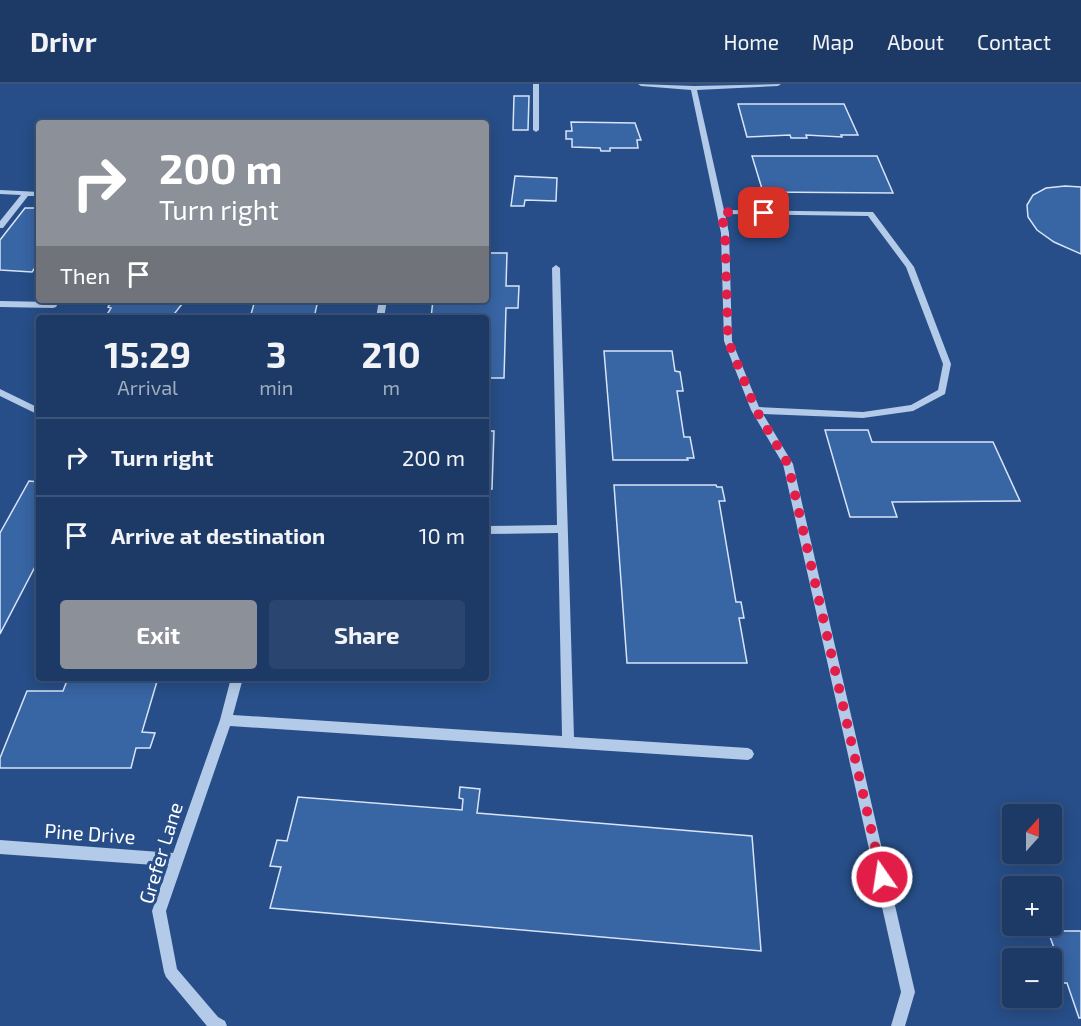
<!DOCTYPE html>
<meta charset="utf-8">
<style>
body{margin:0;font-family:"Exo 2",sans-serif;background:#2a456f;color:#f1f3f6;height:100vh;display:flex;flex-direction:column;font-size:22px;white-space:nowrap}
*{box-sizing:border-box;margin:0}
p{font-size:20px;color:#a0adbf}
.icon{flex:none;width:33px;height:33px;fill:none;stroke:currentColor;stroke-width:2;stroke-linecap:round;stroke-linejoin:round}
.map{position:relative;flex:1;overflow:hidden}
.side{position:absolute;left:36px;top:231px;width:453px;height:366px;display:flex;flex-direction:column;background:#1d3a66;border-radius:6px;box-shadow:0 3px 15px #0003,0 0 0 2px #3b547a}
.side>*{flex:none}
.hud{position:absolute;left:36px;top:36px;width:453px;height:183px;border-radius:6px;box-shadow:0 3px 15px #0003,0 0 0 2px #3b547a;background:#8c9099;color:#fff;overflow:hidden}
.needle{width:39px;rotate:21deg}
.controls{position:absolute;left:1002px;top:720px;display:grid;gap:12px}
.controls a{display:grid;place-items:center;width:60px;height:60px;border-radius:6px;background:#1d3a66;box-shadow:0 3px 15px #0003,0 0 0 2px #3b547a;font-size:30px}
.pin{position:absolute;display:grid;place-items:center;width:51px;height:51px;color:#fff;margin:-26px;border-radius:12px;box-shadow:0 3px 9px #0006}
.me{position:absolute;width:66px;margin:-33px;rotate:347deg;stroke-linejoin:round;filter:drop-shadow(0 0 4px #0008)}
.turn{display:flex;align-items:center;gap:21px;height:126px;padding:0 24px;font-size:27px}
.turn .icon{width:78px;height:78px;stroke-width:2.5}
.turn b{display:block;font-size:42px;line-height:51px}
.then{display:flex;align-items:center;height:57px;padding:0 24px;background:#0003;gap:12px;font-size:22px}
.eta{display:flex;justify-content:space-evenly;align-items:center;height:102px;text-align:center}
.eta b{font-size:36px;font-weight:700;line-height:42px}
.primary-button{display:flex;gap:12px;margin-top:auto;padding:12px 24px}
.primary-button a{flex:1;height:69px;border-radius:6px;background:#8c9099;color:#fff;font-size:24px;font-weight:700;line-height:69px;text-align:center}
.primary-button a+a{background:#2a456f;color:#f1f3f6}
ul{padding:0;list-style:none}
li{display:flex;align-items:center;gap:18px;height:78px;padding:0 24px;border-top:2px solid #3b547a}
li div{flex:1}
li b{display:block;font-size:22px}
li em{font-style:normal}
header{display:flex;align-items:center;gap:36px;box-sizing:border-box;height:84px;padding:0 30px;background:#1d3a66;border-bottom:2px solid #3b547a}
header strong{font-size:28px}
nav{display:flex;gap:33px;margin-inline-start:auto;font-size:21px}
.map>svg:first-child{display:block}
.building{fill:#3865a4;stroke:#d7e4f7;stroke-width:1.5}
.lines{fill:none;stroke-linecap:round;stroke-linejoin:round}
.minor{fill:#b3cae8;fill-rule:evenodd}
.route{stroke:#e11d48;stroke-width:10;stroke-dasharray:0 18}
.labels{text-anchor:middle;stroke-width:6;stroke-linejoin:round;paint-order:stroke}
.near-street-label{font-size:20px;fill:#fff;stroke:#274e88}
</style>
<header>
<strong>Drivr</strong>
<nav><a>Home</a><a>Map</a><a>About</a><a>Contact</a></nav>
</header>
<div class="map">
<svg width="1081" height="942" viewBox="0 0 1081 942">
<rect width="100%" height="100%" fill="#274e88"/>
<path class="building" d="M514,12H529L528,46H513Z
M738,20H844L858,51H841L842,53L806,51L807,54H791L790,51L747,53Z
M571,38L635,39L641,56H637L638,64H610V67H601L600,64L572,63V55H566V47H572Z
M752,72H877L893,109L763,108Z
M515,92L557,94L556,117L525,116L524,122H511Z
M1065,102L1081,103V170L1054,158L1037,146L1028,133L1027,121L1033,111L1046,104Z
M25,124H39V178L32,188L0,186V156Z
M486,169H507L506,202H519L518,224H506L504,294H486V234H431L433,216H486Z
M115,216H180L179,219L182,220L171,234H105L111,224L108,223L112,217Z
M255,216H318L314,234H250Z
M604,267H672L675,287L680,288L683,307H677L684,353H690L694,374H687L688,376H613Z
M825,346H868L872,358H993L1020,417L892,418L897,433H850Z
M486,347H494L492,405H486Z
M29,397L39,398V475L0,550V449Z
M614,401H716L717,403H722L725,417H719L736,518H741L744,534H739L747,579H627Z
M68,594H158L142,648L155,649L150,664H136L131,684H0V674L27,607H63Z
M460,703L480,705L477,729L752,752L761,867L270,824L281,783L270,782L277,756L287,757L298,713L462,726L463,715L459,714Z
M1048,847H1081V934H1079L1067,899H1055L1052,881H1060Z"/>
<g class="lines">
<path class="minor" d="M533,0H539V46L536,48L533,46Z
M638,0L694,2L781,0L778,2L697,6L724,126L873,128L914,183L951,280L945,310L913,327L863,334L763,330L793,380L915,908L905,942H891L901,908L783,380L751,326L724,257L721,149L691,6L641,2ZM725,130L868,132L906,183L943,280L938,306L911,321L863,328L759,323L732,257L729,149Z
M0,106L39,108V112H28L3,144H0V137L21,111L0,110Z
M556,181L560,184L574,653L748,664L752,666L754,670L752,674L748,676L230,642L166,827L177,885L218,933L225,937L227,942H207L166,893L164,888L152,827L168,782L0,770V756L173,769L220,636L231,594H243L233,631L562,652L558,449L486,450V442L557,441L552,184Z
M52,216H60L56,223L53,224L0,223V217L51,218Z
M379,216H387L384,234H376Z
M0,305L39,324V331L0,312Z"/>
</g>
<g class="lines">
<path class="route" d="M764,129L721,128L725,149L728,257L756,326L788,380L882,793"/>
</g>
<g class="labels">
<g class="near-street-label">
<text transform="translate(90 750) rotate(4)" y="7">Pine Drive</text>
<text transform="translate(161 769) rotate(-73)" y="7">Grefer Lane</text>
</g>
</g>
</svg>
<div class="controls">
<a><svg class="needle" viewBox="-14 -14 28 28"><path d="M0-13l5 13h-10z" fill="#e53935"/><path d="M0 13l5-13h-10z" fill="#a0adbf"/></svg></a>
<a>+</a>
<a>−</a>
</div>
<div class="pin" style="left:764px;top:129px;background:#d93025"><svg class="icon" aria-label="arrive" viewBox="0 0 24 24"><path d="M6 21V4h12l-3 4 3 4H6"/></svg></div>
<svg class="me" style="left:882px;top:793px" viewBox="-20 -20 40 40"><circle r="17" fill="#e11d48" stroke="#fff" stroke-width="3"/><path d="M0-11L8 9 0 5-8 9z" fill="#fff"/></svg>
<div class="hud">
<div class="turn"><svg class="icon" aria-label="right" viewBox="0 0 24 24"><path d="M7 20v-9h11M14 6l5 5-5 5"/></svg><div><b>200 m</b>Turn right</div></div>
<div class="then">Then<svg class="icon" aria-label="arrive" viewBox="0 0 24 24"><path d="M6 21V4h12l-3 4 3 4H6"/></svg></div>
</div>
<section class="side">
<div class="eta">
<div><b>15:29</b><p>Arrival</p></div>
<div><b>3</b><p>min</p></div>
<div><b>210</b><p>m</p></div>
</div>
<ul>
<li><svg class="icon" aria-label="right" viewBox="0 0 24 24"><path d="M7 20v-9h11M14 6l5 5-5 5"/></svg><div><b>Turn right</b></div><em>200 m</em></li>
<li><svg class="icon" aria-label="arrive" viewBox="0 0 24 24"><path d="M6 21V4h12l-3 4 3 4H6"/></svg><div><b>Arrive at destination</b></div><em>10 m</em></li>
</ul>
<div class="primary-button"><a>Exit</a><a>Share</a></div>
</section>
</div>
